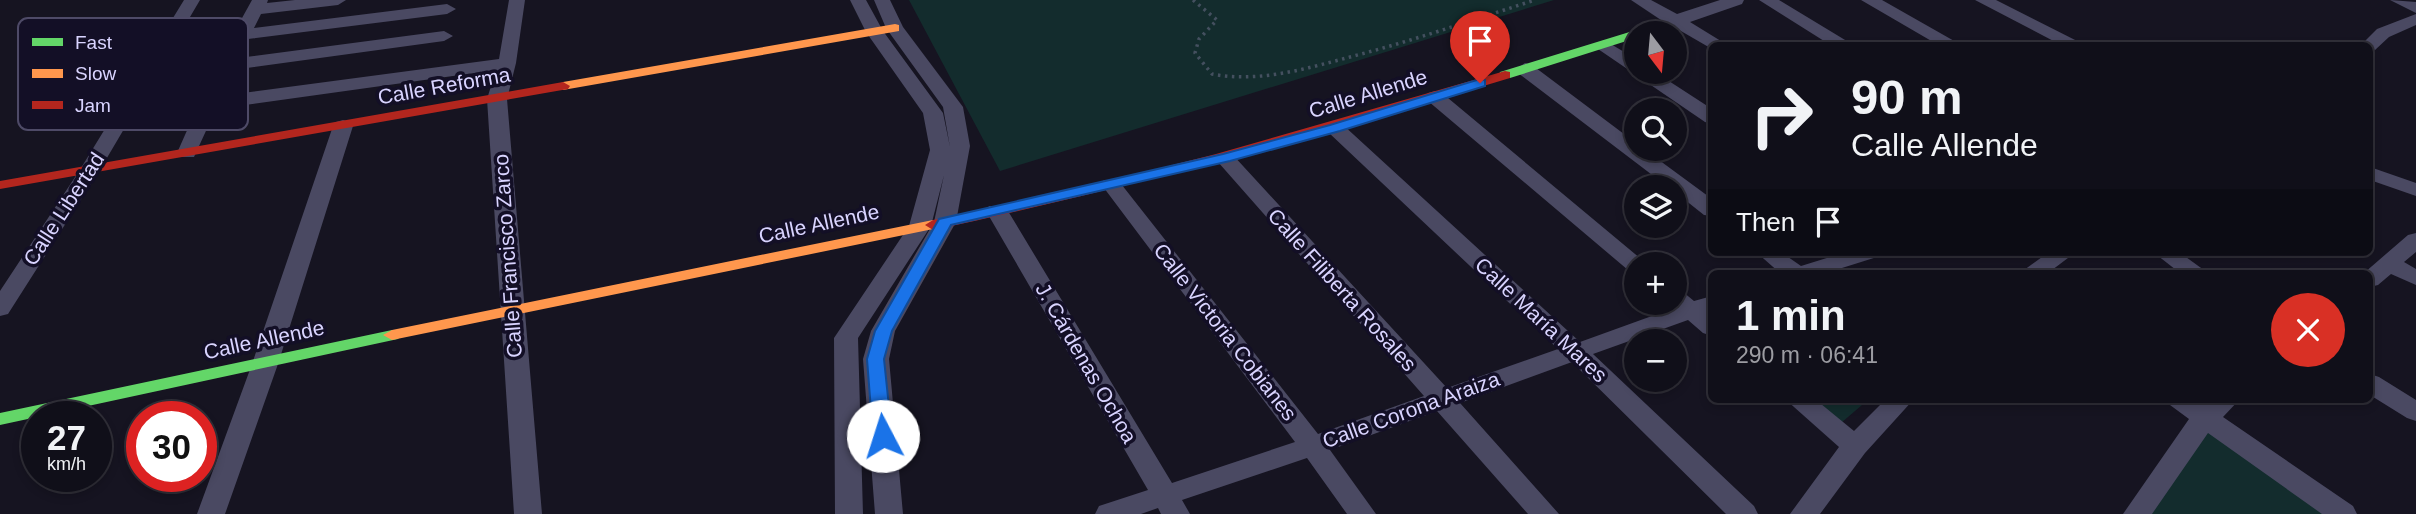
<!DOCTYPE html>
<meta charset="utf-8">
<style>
body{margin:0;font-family:Helvetica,sans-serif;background:#191822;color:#f1f3f6;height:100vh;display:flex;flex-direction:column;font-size:26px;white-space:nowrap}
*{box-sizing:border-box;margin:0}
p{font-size:23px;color:#9c9ca2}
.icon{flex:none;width:38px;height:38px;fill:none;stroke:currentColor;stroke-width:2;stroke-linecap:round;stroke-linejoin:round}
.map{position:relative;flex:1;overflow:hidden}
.side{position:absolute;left:1708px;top:270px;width:665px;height:133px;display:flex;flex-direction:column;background:#100f19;border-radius:10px;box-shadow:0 4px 10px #0003,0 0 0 2px #302f38}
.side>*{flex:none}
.banner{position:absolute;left:1708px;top:42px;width:665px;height:214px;border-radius:10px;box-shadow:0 4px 10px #0003,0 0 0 2px #302f38;background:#100f19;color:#f1f3f6;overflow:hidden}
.needle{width:46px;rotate:164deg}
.controls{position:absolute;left:1624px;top:21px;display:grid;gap:14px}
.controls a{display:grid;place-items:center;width:63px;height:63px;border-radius:50%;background:#100f19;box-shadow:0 4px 10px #0003,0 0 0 2px #302f38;font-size:35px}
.speed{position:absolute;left:21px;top:401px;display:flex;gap:14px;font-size:35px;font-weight:700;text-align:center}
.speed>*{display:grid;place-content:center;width:91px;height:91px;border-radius:50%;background:#100f19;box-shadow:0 4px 10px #0003,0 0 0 2px #302f38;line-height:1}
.speed small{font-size:18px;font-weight:400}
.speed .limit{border:10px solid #d22;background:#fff;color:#111}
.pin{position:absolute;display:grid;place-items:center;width:60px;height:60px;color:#fff;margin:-72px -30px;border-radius:50% 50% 50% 0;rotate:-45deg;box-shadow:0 0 7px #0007}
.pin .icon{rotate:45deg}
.me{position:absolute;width:77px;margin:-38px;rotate:355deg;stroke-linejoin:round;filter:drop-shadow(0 0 5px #0008)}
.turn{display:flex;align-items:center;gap:24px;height:147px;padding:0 28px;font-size:32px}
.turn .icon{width:91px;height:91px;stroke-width:2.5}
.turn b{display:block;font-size:49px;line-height:60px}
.then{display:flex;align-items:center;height:66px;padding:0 28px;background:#0003;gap:14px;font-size:26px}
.round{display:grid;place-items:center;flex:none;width:74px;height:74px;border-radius:37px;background:#191822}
.summary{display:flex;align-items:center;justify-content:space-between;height:119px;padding:0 28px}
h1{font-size:42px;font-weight:700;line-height:52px}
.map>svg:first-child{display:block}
.green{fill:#132c2d}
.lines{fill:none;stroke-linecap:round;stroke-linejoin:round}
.path{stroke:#44505f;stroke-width:3.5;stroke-dasharray:2.5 4.5;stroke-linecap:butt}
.street{fill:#4a4962;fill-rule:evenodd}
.fast{fill:#63d668;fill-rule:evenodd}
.slow{fill:#ff974d;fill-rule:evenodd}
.jam{fill:#b3261e;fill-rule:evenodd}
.route{fill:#1a73e8;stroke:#114b97;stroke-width:2}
.labels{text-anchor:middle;stroke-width:7;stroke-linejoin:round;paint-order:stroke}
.street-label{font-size:21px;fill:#d9d4ff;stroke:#130f26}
.key{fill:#130f26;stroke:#4e4a67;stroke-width:2}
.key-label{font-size:19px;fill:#d9d4ff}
</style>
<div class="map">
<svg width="2416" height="514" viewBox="0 0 2416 514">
<rect width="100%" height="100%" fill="#161421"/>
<path class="green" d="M909,0H1554L1000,171Z
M1811,399H1869L1841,423Z
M2205,417L2343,514H2137Z"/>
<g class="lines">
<path class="path" d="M1193,0L1217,20L1199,39L1195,53L1212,74C1258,83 1305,69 1350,57C1412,41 1473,20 1535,0"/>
<path class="street" d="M184,0H200L101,168L8,314L0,316V291L81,168Z
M252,0H268L267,3L295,0H346L338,5L261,14L254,28L447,4L456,9L447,14L248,39L238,58L444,31L453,36L444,41L232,70L221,96L499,59L509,0H525L516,63L507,99L542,514H514L487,99L496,70L216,109L194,157H180L177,153L216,65Z
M850,0H866L883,31L943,113L950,147L943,107L886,28L874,0H890L903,27L963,107L970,146L956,222L895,331L889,359L903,514H875L863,359L871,331L934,222L944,175L931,226L858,338L863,514H835L834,338L909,226L930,150L923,113L866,32Z
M1631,0H1651L1677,14L1720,0H1744L1742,4L1690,22L1729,46H1712V49L1674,27L1655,33H1636V38L1633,37L1630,33L1633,29L1661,20Z
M1759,0H1779L1855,46H1832Z
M1861,0H1882L1963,46H1940Z
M1975,0H1996L2087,46H2063Z
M2390,0L2416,2V13Z
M2416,14V25L2389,37L2375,50L2370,51V46H2360L2377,29Z
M1604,40L1636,59V72H1655L1712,109V124L1705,122L1598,49L1595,45Z
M1525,63L1532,65L1636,143V149H1644L1712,199V216L1704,215L1675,192V187H1668L1518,73L1516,69Z
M1435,91L1442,93L1647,264H1636V272L1628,270L1428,101L1425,97L1428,93Z
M343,120L350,122L353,126L278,364L225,514H197L252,364L333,126L336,122Z
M1335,122L1342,124L1580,342L1674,308L1667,303H1675V290L1683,292L1694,301L1712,296V311L1708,313L1712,315V336L1703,333L1688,320L1593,354L1754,506L1758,514H1726L1572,362L1460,403L1559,514H1528L1437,411L1330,450L1376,514H1347L1307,458L1182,500L1190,514H1161L1158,508L1141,514H1095L1099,506L1148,490L986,211L989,206H1005L1008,211L1172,483L1295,442L1104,188L1100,184L1104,180H1118L1318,434L1424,396L1218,162L1215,158L1218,154H1232L1447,388L1558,349L1328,132L1325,128L1328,124Z
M2370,167L2416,183V196L2370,180Z
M2416,233V252L2404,262L2416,269V285L2391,274L2378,285L2370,287V273H2364L2408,235Z
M1756,252H1781L1801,266L1846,252H1880L1877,257L1826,273H1780Z
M2049,252H2076L2048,273H2020Z
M2153,252H2179L2208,273H2180Z
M2370,374L2379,377L2416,400V421L2407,418L2370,395Z
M1785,399H1815L1854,431L1886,399H1914L1865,453L1820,514H1790L1839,447Z
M2166,399H2197L2204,404L2210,399H2240L2223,417L2353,506L2357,514H2322L2208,433L2152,514H2123L2189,419L2170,405Z"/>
<path class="fast" d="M1636,30L1642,33H1636V38L1510,78H1500L1499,75L1500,72Z
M392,330L398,331L401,335L398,339L0,425V413Z"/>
<path class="slow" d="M895,24L899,25V31L563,90L556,86L563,82Z
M933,220L941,225L938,228L392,340L383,335L392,330Z"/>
<path class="jam" d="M1505,71L1510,72V78C1319,136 1128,188 933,230L925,225L933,220L1078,189L1216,154Z
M563,82L570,86L568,89L0,189V181Z"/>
</g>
<path class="route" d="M1480,79L1485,80V86L1340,131L1230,161L951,225L892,331L884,359L892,436L889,441H876L873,436L867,359L875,331L939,219L1223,154L1330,125Z"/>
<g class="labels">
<g class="street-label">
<text transform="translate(444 86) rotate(-10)" y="7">Calle Reforma</text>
<text transform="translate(1368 94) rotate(-17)" y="7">Calle Allende</text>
<text transform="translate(64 209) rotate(-57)" y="7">Calle Libertad</text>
<text transform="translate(819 224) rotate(-12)" y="7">Calle Allende</text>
<text transform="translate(508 256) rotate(-94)" y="7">Calle Francisco Zarco</text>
<text transform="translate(1342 290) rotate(48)" y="7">Calle Filiberta Rosales</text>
<text transform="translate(1541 320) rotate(43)" y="7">Calle María Mares</text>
<text transform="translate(1225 332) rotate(52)" y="7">Calle Victoria Cobianes</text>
<text transform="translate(264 340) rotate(-12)" y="7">Calle Allende</text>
<text transform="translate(1086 363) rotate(60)" y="7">J. Cárdenas Ochoa</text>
<text transform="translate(1411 410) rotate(-20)" y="7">Calle Corona Araiza</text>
</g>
</g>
<rect x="18" y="18" width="230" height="112" rx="10" class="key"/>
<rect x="32" y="38" width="31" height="8" fill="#63d668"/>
<rect x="32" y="69" width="31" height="9" fill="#ff974d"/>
<rect x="32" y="101" width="31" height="8" fill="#b3261e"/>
<g class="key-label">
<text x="75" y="49">Fast</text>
<text x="75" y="80">Slow</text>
<text x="75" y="112">Jam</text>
</g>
</svg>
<div class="controls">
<a><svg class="needle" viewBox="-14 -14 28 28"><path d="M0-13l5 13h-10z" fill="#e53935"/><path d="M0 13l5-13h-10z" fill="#9c9ca2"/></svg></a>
<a><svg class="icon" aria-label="search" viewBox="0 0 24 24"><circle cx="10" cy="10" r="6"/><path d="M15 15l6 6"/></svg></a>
<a><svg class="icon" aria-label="layers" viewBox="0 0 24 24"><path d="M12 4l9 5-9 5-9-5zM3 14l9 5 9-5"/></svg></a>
<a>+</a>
<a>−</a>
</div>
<div class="speed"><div>27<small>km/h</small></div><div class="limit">30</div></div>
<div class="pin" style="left:1480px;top:83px;background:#d93025"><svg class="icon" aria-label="arrive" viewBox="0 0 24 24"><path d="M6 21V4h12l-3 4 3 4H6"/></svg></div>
<svg class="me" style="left:883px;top:436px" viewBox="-20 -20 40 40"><circle r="19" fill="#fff"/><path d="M0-13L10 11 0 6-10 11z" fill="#1a73e8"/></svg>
<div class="banner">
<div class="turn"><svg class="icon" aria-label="right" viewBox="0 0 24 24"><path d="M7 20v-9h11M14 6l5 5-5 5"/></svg><div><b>90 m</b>Calle Allende</div></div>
<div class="then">Then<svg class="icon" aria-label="arrive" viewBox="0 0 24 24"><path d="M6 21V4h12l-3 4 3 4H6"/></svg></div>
</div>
<section class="side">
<div class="summary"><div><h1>1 min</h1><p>290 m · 06:41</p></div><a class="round" style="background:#d93025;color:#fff"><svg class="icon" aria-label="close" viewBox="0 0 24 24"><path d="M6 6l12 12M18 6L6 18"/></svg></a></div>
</section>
</div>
